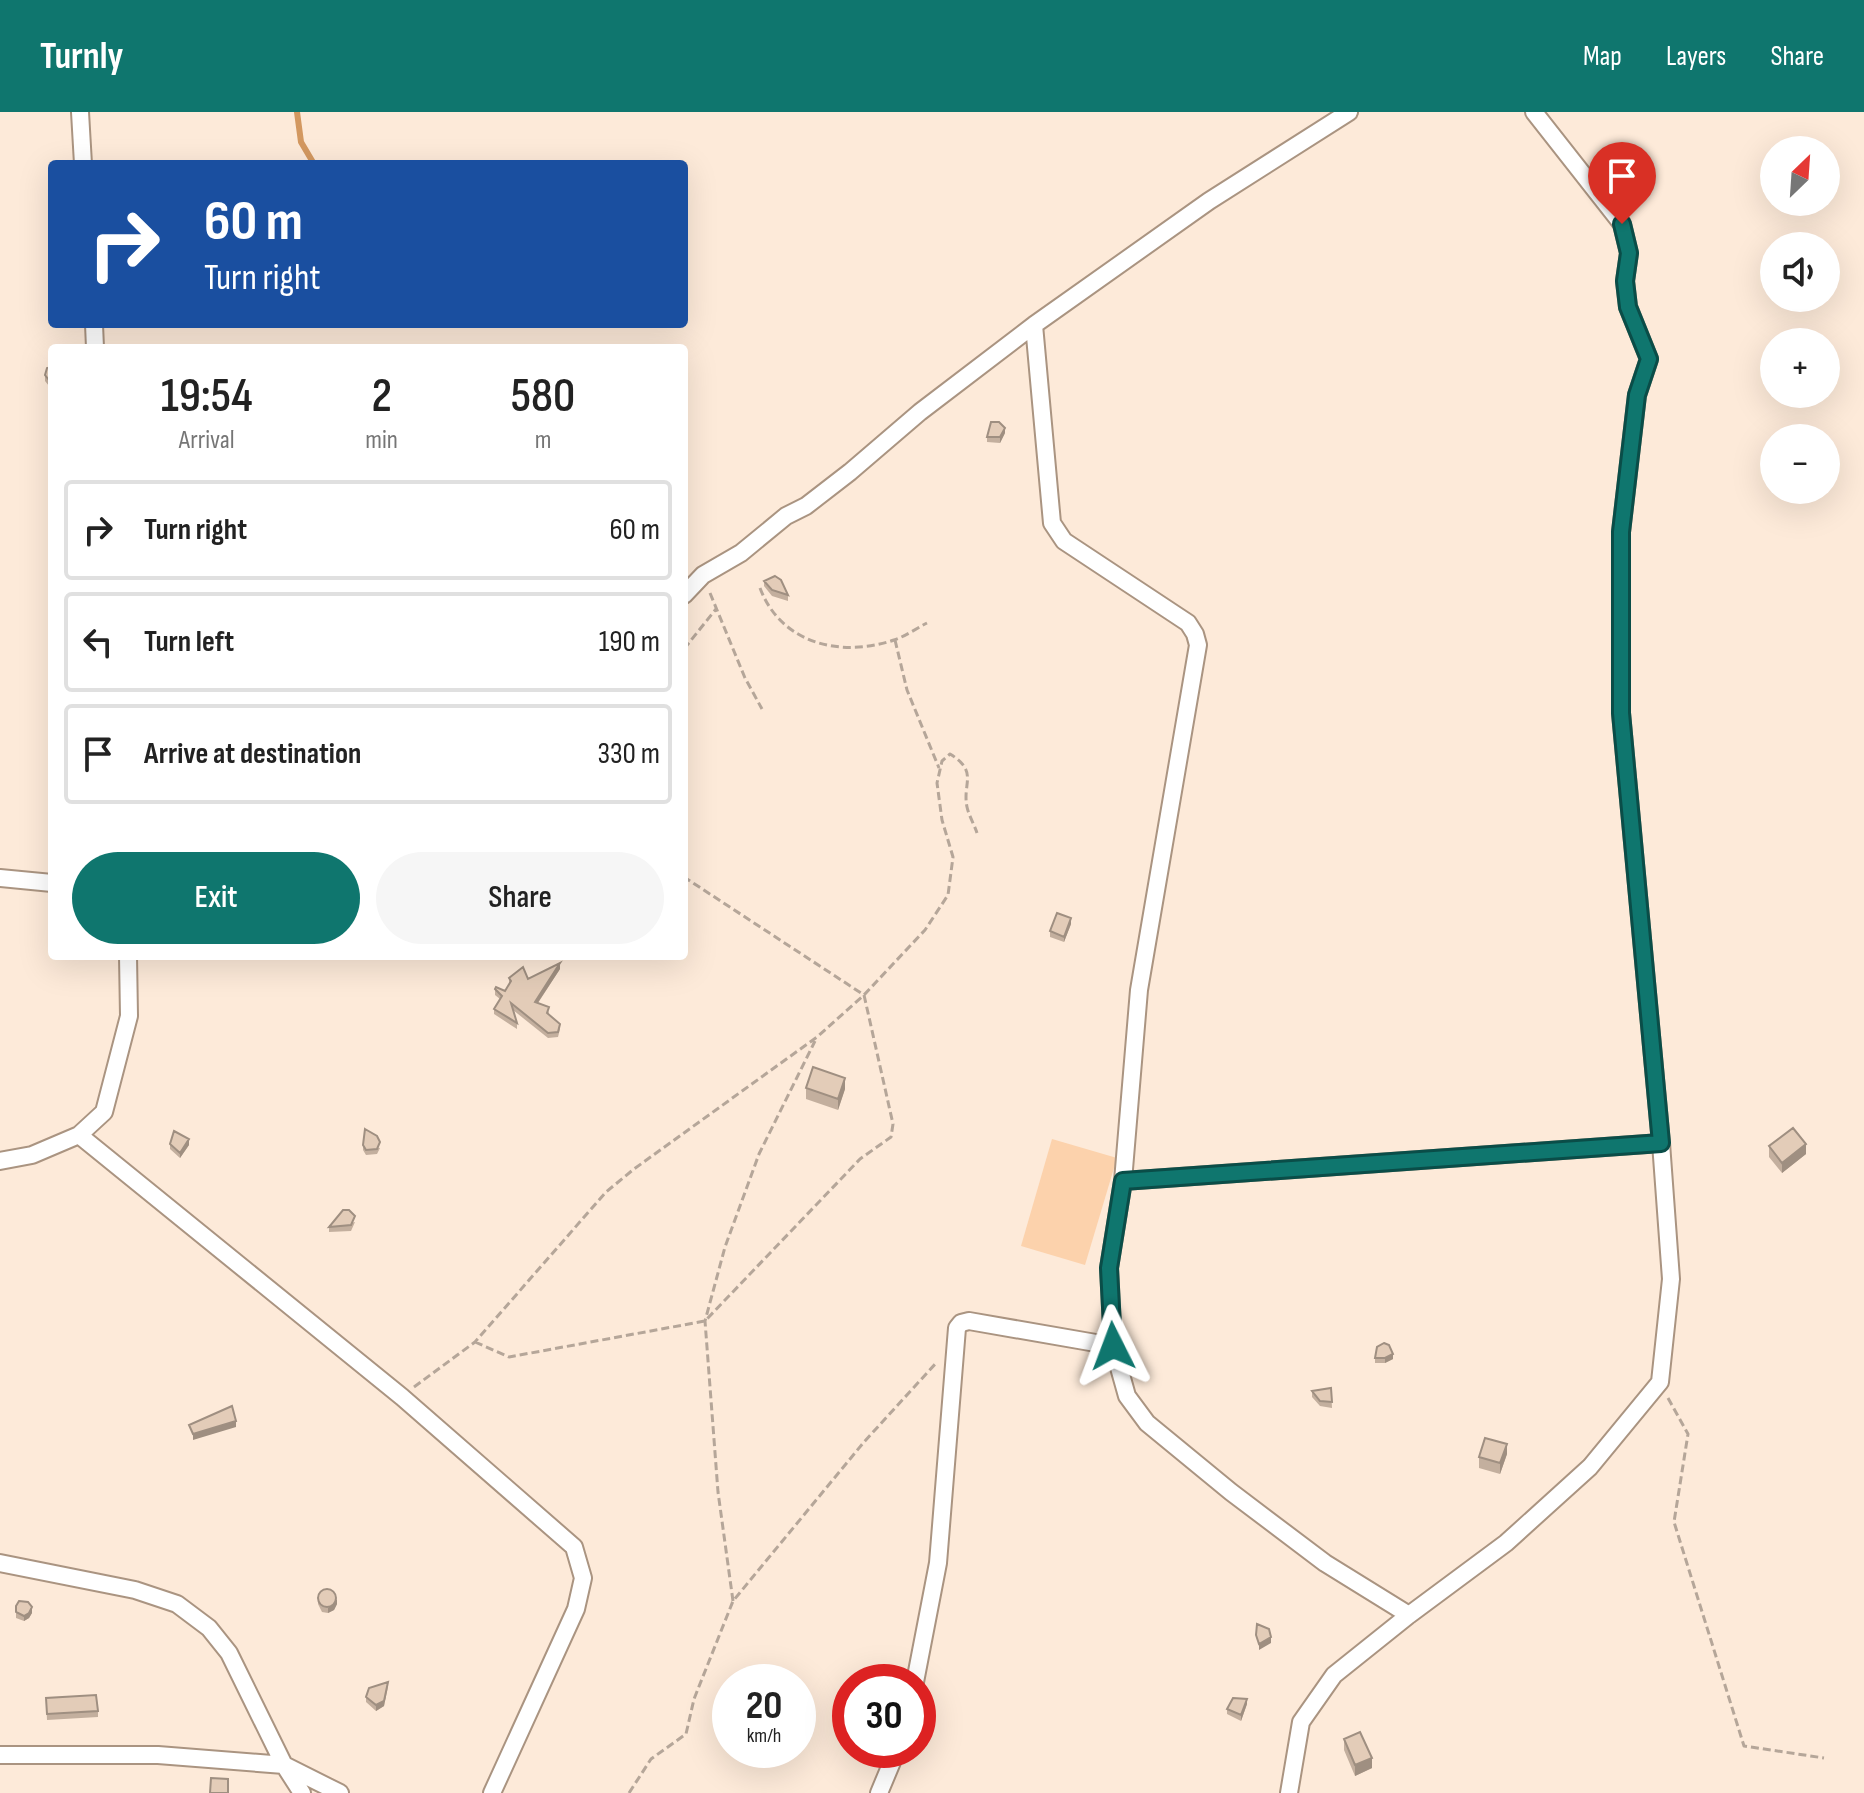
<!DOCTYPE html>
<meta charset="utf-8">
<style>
body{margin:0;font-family:"Sofia Sans Condensed",sans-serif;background:#f6f6f6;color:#222;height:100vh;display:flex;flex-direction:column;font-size:30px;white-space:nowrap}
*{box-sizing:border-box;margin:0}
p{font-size:26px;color:#767676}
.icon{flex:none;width:44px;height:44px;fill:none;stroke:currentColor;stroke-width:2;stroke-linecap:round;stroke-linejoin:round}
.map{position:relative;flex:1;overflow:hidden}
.panel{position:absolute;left:48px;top:232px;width:640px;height:616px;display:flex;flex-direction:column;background:#fff;border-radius:8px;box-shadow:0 8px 32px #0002}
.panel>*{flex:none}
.top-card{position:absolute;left:48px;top:48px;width:640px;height:168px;border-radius:8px;box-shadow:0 8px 32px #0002;background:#1a4fa0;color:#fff;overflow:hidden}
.needle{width:52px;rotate:25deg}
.tools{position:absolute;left:1760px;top:24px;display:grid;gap:16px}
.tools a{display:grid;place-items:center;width:80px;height:80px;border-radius:50%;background:#fff;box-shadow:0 8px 32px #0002;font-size:40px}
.speed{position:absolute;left:712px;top:1552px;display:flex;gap:16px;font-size:40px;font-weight:700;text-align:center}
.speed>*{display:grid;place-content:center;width:104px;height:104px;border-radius:50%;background:#fff;box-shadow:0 8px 32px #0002;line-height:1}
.speed small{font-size:20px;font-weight:400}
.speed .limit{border:12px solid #d22;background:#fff;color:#111}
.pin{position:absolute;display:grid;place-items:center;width:68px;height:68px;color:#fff;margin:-82px -34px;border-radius:50% 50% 50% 0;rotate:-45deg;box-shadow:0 0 8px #0007}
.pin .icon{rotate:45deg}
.me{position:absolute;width:88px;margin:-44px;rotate:357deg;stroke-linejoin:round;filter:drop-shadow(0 0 6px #0008)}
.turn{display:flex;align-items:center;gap:28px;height:168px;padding:0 24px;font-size:36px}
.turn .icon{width:104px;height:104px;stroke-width:2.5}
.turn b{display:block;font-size:56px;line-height:68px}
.eta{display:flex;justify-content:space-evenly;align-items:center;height:136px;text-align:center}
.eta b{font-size:48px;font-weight:600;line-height:56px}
.primary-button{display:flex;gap:16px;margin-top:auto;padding:16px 24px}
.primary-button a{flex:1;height:92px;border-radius:48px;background:#0f766e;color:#fff;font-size:32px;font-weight:600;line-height:92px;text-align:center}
.primary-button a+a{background:#f6f6f6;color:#222}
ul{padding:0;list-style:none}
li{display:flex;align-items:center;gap:24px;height:100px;margin:0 16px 12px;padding:0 8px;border:4px solid #e0e0e0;border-radius:8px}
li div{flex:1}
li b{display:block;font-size:30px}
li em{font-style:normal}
header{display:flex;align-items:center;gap:48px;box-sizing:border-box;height:112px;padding:0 40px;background:#0f766e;color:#fff}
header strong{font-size:38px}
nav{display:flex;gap:44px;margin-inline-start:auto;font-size:28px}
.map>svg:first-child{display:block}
.green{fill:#fcd2ac}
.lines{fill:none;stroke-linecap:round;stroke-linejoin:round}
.stream{stroke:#d39860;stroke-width:6}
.street-casing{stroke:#aa9481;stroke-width:20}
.path{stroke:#b5a699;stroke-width:3;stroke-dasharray:8 4;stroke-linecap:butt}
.street{stroke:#fff;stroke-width:16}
.wall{fill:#c3af9e}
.shaded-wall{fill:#9f8f81}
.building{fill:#e3ccb8;stroke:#9f8f81;stroke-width:2}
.route-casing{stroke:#0a4d48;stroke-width:20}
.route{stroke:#0f766e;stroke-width:14}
</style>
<header>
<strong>Turnly</strong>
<nav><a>Map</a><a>Layers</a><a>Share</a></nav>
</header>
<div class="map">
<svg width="1864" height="1681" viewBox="0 0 1864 1681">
<rect width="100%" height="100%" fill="#fdead9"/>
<path class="green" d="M1052,1027L1117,1046L1085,1153L1021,1134Z"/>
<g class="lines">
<path class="stream" d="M297,0L301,30L314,52"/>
<g class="street-casing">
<path id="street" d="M80,0L83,52
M94,212L95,236
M1034,213L1052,411L1064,429L1188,511L1195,522L1198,533L1139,878L1123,1069L1109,1156L1113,1234L1127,1284L1147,1311L1231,1380L1325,1451L1409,1503
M684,483L703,463L741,441L786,404L806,394L850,360L920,300L1034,213L1209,89L1349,0
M0,766L52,771
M79,1023L402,1285L574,1435L583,1466L576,1497L492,1681
M0,1049L32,1043L79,1023L104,1000L129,904L128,844
M1123,1069L1661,1031
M0,1451L135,1478L177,1492L209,1516L229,1541L284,1653L340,1681
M915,1570L938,1451L957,1216L961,1211L969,1209L1113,1234
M0,1643H158L284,1653L302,1681
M879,1681L897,1638
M1289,1681L1301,1610L1334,1563L1409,1503L1506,1431L1590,1355L1660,1270L1671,1167L1661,1031L1621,601V420L1637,283L1649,247L1628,195L1625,169L1629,141L1622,112L1534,0"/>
</g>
<path class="path" d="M685,316L686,456
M760,476C781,532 841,546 894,528C906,524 917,516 927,511
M710,481L745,566L762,597
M895,528L907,578L939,656
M684,537L716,497
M475,1230L509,1245L705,1209L860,1047L891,1025L893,1012L864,883L684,765
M414,1275L475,1230L606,1080L634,1057L817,925L864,883L925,818L948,783L953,745L942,708L937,671L942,649L950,642C979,660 962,671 967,695C969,704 974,712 977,721
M1668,1286L1688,1322L1674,1410L1744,1634L1824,1646
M733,1489L718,1380L705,1209L725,1135L759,1042L815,929
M629,1681L651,1647L686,1622L694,1587L733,1489L864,1330L937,1250"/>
<use href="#street" class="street"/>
</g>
<path class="wall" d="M52,255V274H49L45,269V263Z
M1005,321L1000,331L987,330V325Z
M764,469L788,483V489L772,484L764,474Z
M1071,812L1064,830L1050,825V819Z
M560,857L538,891L549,900L548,903L560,917L558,925L548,926L513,898L517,911V917L494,902V897L500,887L495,883V877L505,879L509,873V866L528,867Z
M806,976L845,977L838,998L806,987Z
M170,1032L189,1033L180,1046L170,1037Z
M363,1033L380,1036L377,1042L366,1043L363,1038Z
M1769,1034L1806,1042L1782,1061L1769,1045Z
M355,1110L351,1119L329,1120V1115Z
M1384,1231L1393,1247L1385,1251H1375V1246Z
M1331,1276L1332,1296L1320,1294L1312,1285V1279Z
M1507,1342L1500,1362L1479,1356V1345Z
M318,1487L337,1492L334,1498L328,1501L322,1500L318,1492Z
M16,1494L32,1501L29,1506L24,1509L16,1506Z
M388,1575L384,1594L376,1599L366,1590V1585Z
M46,1586L98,1599V1605L47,1608Z
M1247,1592L1241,1609L1227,1602V1597Z
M1344,1627L1372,1656L1355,1664L1344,1638Z"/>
<path class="shaded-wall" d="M1005,316V321L1000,331V325Z
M1071,806V812L1064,830V825Z
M560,851V857L535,895V890Z
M845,966V977L838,998V987Z
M189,1027V1033L180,1046V1041Z
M1806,1032V1042L1782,1061V1051Z
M1393,1242V1247L1385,1251V1246Z
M236,1309V1315L193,1328V1322Z
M1507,1332V1342L1500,1362V1351Z
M337,1487V1492L334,1498L328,1501V1496Z
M32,1495V1501L29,1506L24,1509V1504Z
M1271,1525V1531L1259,1538V1532Z
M388,1570L384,1594L376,1599V1593Z
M1247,1587V1592L1241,1609V1603Z
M1372,1646V1656L1355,1664V1653Z"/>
<path class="building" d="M52,255V269L49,268L45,263L47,256Z
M991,310H999L1005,316L1000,325H987Z
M775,464L781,468L788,483L772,478L764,469Z
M1057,801L1071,806L1064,825L1050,819Z
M560,851L535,890L549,895L547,901L560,912L558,920L548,921L511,891L517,911L494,897L502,884L495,877L496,875L505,879L511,869L509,866L523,855L528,867Z
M813,955L845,966L838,987L806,976Z
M1793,1016L1806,1032L1782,1051L1769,1034Z
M365,1017L377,1024L380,1030L377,1037L366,1038L363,1033Z
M174,1019L189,1027L180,1041L170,1032Z
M343,1098H349L355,1104L351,1113L329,1115Z
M1384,1231L1389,1233L1393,1242L1385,1246H1375L1377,1235Z
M1331,1276L1332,1290L1320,1289L1312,1279Z
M232,1294L236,1309L193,1322L189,1313Z
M1485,1326L1507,1332L1500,1351L1479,1345Z
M318 1486a9 9 0 1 1 18 0a9 9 0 1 1-18 0Z
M19,1489L28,1490L32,1495L29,1501L24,1504L16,1500V1494Z
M1257,1512L1269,1517L1271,1525L1259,1532L1256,1523Z
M388,1570L384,1589L376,1593L366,1585L369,1576Z
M96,1583L98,1599L47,1602L46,1586Z
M1233,1586L1247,1587L1241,1603L1227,1597Z
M1360,1620L1372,1646L1355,1653L1344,1627Z
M211,1666L228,1667V1681H210Z"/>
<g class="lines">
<g class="route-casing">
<path id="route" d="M1113,1234L1109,1156L1123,1069L1661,1031L1621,601V420L1637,283L1649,247L1628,195L1625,169L1629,141L1622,112"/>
</g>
<use href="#route" class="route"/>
</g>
</svg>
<div class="tools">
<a><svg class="needle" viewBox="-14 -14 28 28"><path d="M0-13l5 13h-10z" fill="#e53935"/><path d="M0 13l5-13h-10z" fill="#767676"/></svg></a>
<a><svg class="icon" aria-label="sound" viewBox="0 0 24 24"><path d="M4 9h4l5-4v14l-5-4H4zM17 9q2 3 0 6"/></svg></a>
<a>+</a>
<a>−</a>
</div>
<div class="speed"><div>20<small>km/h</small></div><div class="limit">30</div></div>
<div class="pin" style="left:1622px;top:112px;background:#d93025"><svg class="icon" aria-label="arrive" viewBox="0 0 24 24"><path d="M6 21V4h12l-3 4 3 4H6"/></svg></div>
<svg class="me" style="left:1113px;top:1234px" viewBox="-20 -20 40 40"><path d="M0-17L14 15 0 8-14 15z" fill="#0f766e" stroke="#fff" stroke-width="4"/></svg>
<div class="top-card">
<div class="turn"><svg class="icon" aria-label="right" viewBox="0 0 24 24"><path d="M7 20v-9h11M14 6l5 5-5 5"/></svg><div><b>60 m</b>Turn right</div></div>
</div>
<section class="panel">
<div class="eta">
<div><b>19:54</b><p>Arrival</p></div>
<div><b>2</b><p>min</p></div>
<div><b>580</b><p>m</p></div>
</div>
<ul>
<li><svg class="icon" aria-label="right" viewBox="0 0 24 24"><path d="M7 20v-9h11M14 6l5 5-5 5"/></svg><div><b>Turn right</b></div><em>60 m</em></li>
<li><svg class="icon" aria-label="left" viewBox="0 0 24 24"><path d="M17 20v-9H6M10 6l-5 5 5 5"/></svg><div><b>Turn left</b></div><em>190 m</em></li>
<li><svg class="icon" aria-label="arrive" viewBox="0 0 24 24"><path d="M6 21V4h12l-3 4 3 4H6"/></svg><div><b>Arrive at destination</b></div><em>330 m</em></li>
</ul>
<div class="primary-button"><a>Exit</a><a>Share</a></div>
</section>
</div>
